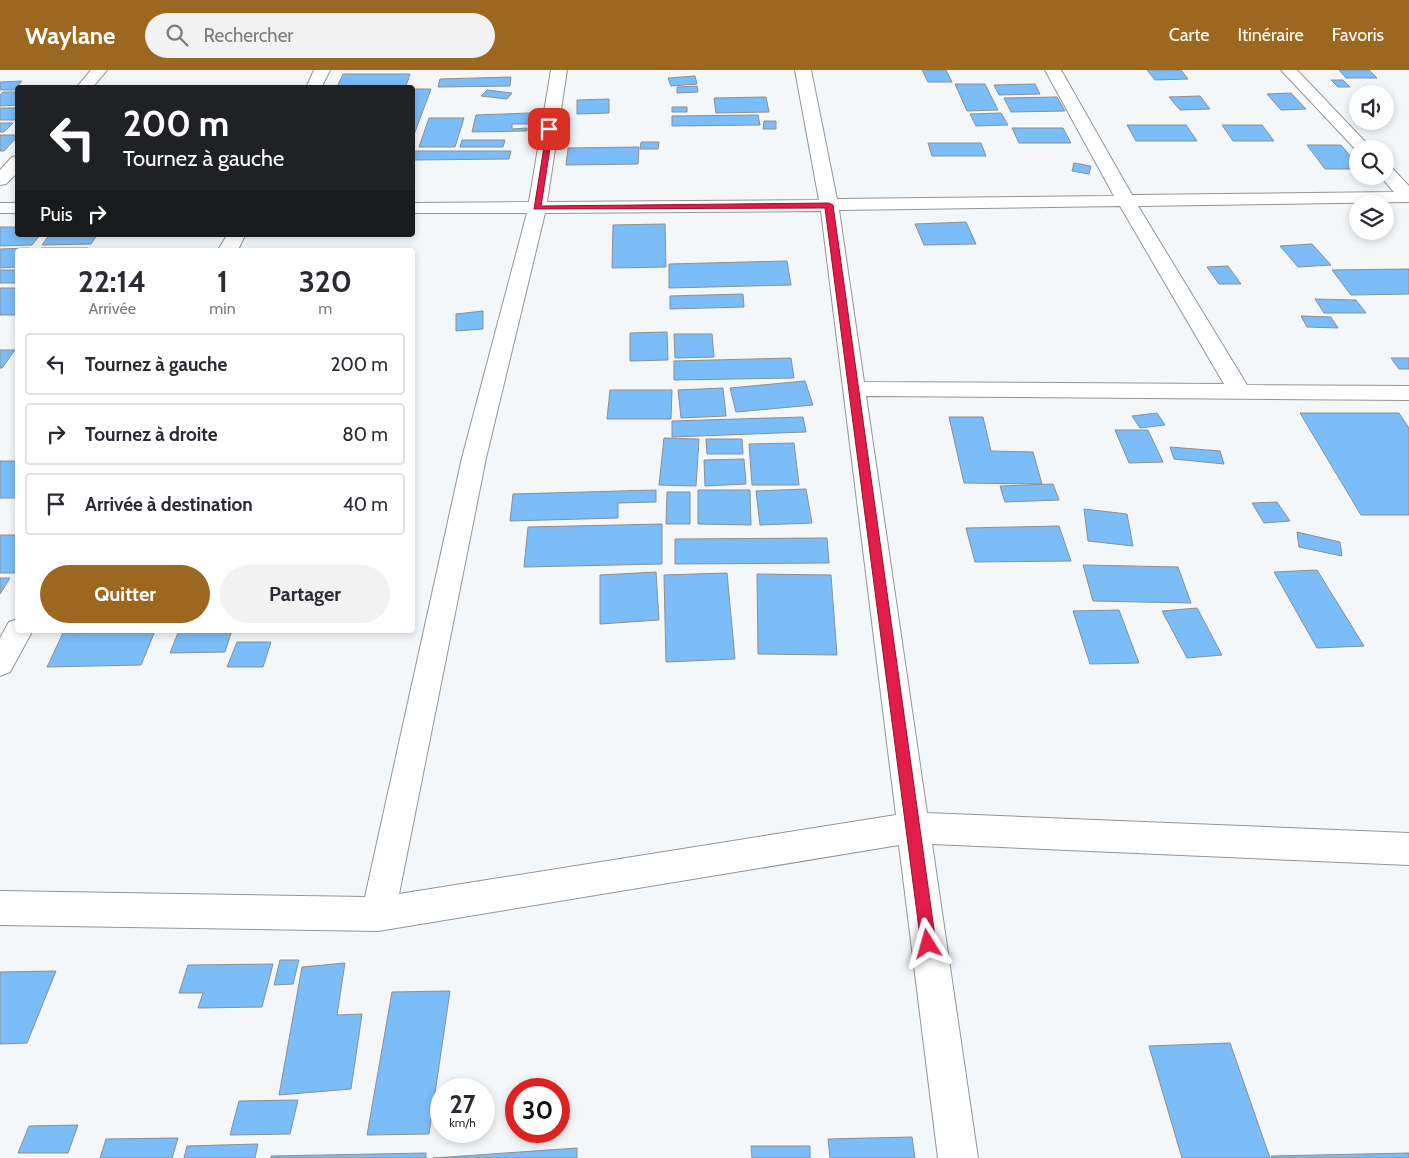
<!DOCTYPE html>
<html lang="fr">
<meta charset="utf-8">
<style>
body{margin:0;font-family:Cabin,sans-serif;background:#f2f2f3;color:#2b2b33;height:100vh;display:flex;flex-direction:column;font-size:19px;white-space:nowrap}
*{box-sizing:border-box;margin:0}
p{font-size:16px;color:#7c7c81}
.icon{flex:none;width:28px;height:28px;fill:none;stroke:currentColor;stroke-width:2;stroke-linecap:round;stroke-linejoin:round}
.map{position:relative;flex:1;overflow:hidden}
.drawer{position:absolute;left:15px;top:178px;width:400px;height:385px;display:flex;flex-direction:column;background:#fff;border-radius:5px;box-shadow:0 2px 8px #0003}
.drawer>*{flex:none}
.banner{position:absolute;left:15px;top:15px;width:400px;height:152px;border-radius:5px;box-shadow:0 2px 8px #0003;background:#202124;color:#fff;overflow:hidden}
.fabs{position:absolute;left:1349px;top:15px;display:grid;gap:10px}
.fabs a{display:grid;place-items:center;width:45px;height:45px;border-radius:50%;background:#fff;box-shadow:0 2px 8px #0003;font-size:25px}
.speed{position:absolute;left:430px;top:1008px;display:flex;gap:10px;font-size:25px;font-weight:700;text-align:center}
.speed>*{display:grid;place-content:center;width:65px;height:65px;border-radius:50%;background:#fff;box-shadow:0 2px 8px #0003;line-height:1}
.speed small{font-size:12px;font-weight:400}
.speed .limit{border:8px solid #d22;background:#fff;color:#111}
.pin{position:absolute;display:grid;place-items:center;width:42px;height:42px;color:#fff;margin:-21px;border-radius:10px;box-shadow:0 2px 8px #0006}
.me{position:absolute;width:55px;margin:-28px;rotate:352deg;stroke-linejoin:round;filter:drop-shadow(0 0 4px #0008)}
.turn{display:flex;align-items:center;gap:18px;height:105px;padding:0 25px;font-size:22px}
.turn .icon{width:65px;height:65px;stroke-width:2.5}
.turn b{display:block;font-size:35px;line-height:42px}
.then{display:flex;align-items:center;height:48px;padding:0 25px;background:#0003;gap:10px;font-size:19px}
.eta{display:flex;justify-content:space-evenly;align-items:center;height:85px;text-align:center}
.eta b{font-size:30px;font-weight:700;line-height:35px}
.button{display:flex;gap:10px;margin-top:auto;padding:10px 25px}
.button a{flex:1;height:58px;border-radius:30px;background:#9c671f;color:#fff;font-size:20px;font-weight:700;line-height:58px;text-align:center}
.button a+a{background:#f2f2f3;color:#2b2b33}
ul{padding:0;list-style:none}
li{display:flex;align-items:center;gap:15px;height:62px;margin:0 10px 8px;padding:0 15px;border:2px solid #e1e1e2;border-radius:5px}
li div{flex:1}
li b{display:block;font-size:19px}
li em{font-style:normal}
header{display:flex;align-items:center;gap:30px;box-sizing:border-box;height:70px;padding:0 25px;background:#9c671f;color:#fff}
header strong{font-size:24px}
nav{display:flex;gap:28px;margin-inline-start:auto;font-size:18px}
.search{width:350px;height:45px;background:#f2f2f3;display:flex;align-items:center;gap:12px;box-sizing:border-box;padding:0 18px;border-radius:28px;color:#7c7c81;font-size:19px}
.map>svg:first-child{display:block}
.building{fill:#7abdf8;stroke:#8b8f92}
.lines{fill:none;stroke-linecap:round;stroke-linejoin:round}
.minor-casing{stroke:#929598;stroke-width:2}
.minor{fill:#fff;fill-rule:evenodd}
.route{fill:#e11d48;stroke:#92132f}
</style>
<header>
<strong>Waylane</strong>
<div class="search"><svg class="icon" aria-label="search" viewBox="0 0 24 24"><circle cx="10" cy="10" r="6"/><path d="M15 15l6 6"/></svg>Rechercher</div>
<nav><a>Carte</a><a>Itinéraire</a><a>Favoris</a></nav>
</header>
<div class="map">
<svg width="1409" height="1088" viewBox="0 0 1409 1088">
<rect width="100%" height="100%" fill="#f4f7fa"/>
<path class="building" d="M922,0H946L952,12H928Z
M1147,0H1181L1188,9L1155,10Z
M1339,0H1369L1377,8H1346Z
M343,4H410L406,16L337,17Z
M695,6L697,14L671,16L668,8Z
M511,7L510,16L438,17L440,9Z
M1331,10H1343L1350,17H1338Z
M22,11L14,20H0V12Z
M955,14H985L998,40L967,41Z
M1035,14L1040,24L999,25L994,15Z
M697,16L698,22L677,23V17Z
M412,19H431L412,70Z
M487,20L512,23L507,29L481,26Z
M3,22H18V35L0,36V25Z
M1291,23L1306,39L1281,40L1267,24Z
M1200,26L1210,39L1180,40L1169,27Z
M766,27L769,42L716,43L714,28Z
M1057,27L1065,41L1011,42L1004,28Z
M609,29V43L577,44V30Z
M672,37H687V42H672Z
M0,38H18V50H0Z
M530,43L529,54H512V59L527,58V61L472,62L476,45Z
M1001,43L1008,55L976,56L970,44Z
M758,45L760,55L672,56V46Z
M429,48H464L455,77H419Z
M764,51H776V59H763Z
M0,53H13L4,62H0Z
M1127,55H1186L1197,71H1136Z
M1222,55H1262L1274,71H1233Z
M1012,58H1063L1071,73H1019Z
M0,65H18V66L4,81H0Z
M462,70H505L503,77H460Z
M641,72H659L658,79H640Z
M928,73H981L986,86H932Z
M1307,75H1341L1358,95V99H1325Z
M639,77L638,94L566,95L568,78Z
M412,81H511L509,89L412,90Z
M1074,93L1091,96L1089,104L1072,101Z
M966,152L976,174L924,175L915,154Z
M665,154L666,197L612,198L613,155Z
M0,157H18V165H40L32,175L0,176Z
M49,165H97L91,174L42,175Z
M1312,174L1331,195L1298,197L1280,176Z
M29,178L28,180H18V194L15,197L0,198V179Z
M41,178H88L86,180H40Z
M787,191L791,215L669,218V194Z
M1228,196L1241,214H1219L1207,197Z
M1409,199V224L1351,225L1332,200Z
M0,200H18V213H0Z
M0,218H18V245H0Z
M743,224L744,237L670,239V226Z
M1315,229L1356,230L1366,243H1324Z
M483,241V259L456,261V244Z
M1301,246L1331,247L1338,258L1307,257Z
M667,262L668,290L630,291V263Z
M674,264H712L714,287L675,288Z
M0,280H15L2,298H0Z
M791,288L794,308L674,310V291Z
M1391,288H1409V299H1399Z
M805,311L813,335L736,342L730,318Z
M723,318L726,346L681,348L678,320Z
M610,320H672L671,349H607Z
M1157,343L1165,355L1140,358L1132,346Z
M1300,343H1399L1409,358V445H1361Z
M803,347L806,362L672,367V351Z
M949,347H983L991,381L1033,382L1042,414L964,413Z
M1115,360H1148L1163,392L1129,393Z
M664,368L699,369L696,416L659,415Z
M706,369H742L743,384H707Z
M794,373L799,415H752L749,374Z
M1170,377L1220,381L1224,394L1174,389Z
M744,389L746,414L705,416L704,390Z
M0,391H18V428H0Z
M1053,414L1059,430L1005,432L1000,416Z
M806,419L812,453L760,455L756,421Z
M656,420V432L618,433V448L510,451L513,424Z
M698,420H750L751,455L698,454Z
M667,422H690V454H666Z
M1277,432L1290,451L1264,453L1252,433Z
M1084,439L1127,444L1133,476L1088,471Z
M662,454V494L524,497L528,457Z
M1059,456L1071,491L975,492L966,458Z
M1297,462L1340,472L1342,486L1299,477Z
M0,465H18V503H0Z
M827,468L829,493L675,494V469Z
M1083,495L1178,497L1191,533L1093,531Z
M1317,500L1364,576L1317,578L1274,502Z
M656,502L659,550L600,554V505Z
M727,503L735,589L666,592L664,505Z
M757,504L831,505L837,585L758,584Z
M0,508H10L0,524Z
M1197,538L1222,585L1187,588L1162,541Z
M1119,540L1139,593L1090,594L1073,541Z
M179,560H232L225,582L170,583Z
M155,561L141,595L47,597L63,563Z
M237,572H271L263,597H227Z
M280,890H299L293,914L274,915Z
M345,893L337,945L362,944L351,1019L279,1025L302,897Z
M273,894L262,937L198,938L203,923H179L188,895Z
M56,901L27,973L0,974V902Z
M450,921L429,1064L367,1065L392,922Z
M1230,973L1270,1088H1182L1149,976Z
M298,1030L290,1064L230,1065L239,1031Z
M78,1055L68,1083H18L29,1056Z
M912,1067L915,1088H830L828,1069Z
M178,1068L172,1088H100L106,1069Z
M258,1074L255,1088H184L187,1076Z
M751,1076H810V1088H752Z
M577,1078V1088H433H434Z
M426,1083V1088H271V1086Z
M1409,1083V1088H1272L1271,1086Z"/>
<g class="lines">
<g class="minor-casing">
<path id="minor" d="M91,0H107L92,18H76Z
M314,0H330L321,18H306Z
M551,0H567L547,132L819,130L795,0H811L837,129L1114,126L1045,0H1061L1132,125L1394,122L1380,106H1385V96L1391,97L1409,116V132L1138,136L1247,315L1409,316V330L866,326L927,743L1409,763V795L932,774L978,1088H938L899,775L378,861L0,855V821L365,827L462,388L527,143H412V133L529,132ZM1120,136L1224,314L864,312L839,140ZM821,141L896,745L399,824L486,388L545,143Z
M1281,0H1297L1372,79H1358V82Z
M18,86V102L6,114L0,115V100L12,87Z
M0,133H18V143H0Z
M227,165H245L238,180H218Z
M18,549V560H33L10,602L0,606V568L9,552Z"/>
</g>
<use href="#minor" class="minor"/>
</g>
<path class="route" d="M547,58L553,59L541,136L829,133L833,135L936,874L934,879L928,881L923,879L921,874L825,138L534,139Z"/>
</svg>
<div class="fabs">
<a><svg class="icon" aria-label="sound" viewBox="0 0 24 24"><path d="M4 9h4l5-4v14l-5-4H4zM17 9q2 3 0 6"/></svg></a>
<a><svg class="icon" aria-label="search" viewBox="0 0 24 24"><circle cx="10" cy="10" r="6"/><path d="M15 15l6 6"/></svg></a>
<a><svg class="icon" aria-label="layers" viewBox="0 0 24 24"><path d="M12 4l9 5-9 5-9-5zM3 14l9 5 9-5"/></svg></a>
</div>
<div class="speed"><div>27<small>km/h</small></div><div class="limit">30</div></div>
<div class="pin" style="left:549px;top:59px;background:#d93025"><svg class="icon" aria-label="arrive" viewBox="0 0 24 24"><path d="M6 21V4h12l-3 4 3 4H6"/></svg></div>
<svg class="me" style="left:928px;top:874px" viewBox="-20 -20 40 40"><path d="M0-17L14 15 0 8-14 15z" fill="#e11d48" stroke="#fff" stroke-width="4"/></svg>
<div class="banner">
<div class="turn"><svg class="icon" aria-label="left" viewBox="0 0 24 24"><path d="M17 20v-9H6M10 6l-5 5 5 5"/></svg><div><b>200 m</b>Tournez à gauche</div></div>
<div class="then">Puis<svg class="icon" aria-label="right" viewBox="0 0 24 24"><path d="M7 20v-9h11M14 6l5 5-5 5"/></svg></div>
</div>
<section class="drawer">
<div class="eta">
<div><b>22:14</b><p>Arrivée</p></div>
<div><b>1</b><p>min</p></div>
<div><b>320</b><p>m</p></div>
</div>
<ul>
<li><svg class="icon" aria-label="left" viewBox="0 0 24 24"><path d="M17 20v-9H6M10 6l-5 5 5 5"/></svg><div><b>Tournez à gauche</b></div><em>200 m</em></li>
<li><svg class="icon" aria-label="right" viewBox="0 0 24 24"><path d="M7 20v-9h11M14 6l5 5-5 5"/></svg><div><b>Tournez à droite</b></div><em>80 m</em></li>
<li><svg class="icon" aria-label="arrive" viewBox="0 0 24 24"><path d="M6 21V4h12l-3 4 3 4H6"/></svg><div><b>Arrivée à destination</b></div><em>40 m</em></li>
</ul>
<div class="button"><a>Quitter</a><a>Partager</a></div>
</section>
</div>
